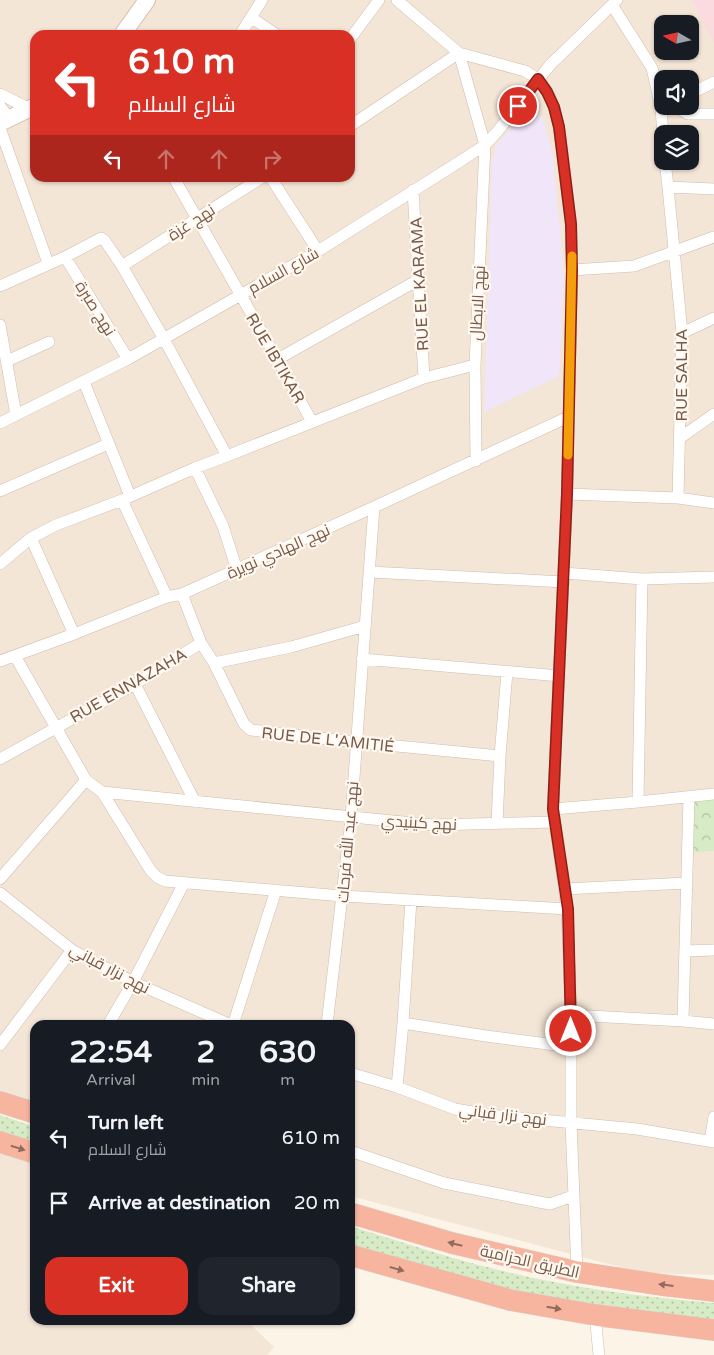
<!DOCTYPE html>
<meta charset="utf-8">
<style>
body{margin:0;font-family:"Varela Round",Cairo,sans-serif;background:#20242c;color:#f1f3f6;height:100vh;display:flex;flex-direction:column;font-size:19px;white-space:nowrap}
*{box-sizing:border-box;margin:0}
p{font-size:16px;color:#9ea1a6}
.icon{flex:none;width:28px;height:28px;fill:none;stroke:currentColor;stroke-width:2;stroke-linecap:round;stroke-linejoin:round}
.map{position:relative;flex:1;overflow:hidden}
.sheet{position:absolute;left:30px;top:1020px;width:325px;height:305px;display:flex;flex-direction:column;background:#171b24;border-radius:15px;box-shadow:0 1px 4px #0004}
.sheet>*{flex:none}
.hud{position:absolute;left:30px;top:30px;width:325px;height:152px;border-radius:15px;box-shadow:0 1px 4px #0004;background:#d93025;color:#fff;overflow:hidden}
.needle{width:32px;rotate:279deg}
.fabs{position:absolute;left:654px;top:15px;display:grid;gap:10px}
.fabs a{display:grid;place-items:center;width:45px;height:45px;border-radius:10px;background:#171b24;box-shadow:0 1px 4px #0004;font-size:25px}
.pin{position:absolute;display:grid;place-items:center;width:42px;height:42px;color:#fff;margin:-21px;border:2px solid #fff;border-radius:50%;box-shadow:0 1px 5px #0007}
.me{position:absolute;width:55px;margin:-28px;rotate:0deg;stroke-linejoin:round;filter:drop-shadow(0 0 4px #0008)}
.turn{display:flex;align-items:center;gap:18px;height:105px;padding:0 15px;font-size:22px}
.turn .icon{width:65px;height:65px;stroke-width:2.5}
.turn b{display:block;font-size:35px;line-height:42px}
.lanes{display:flex;align-items:center;height:48px;padding:0 15px;background:#0003;justify-content:center;gap:25px;direction:ltr}
.lanes .off{opacity:.35}
.eta{display:flex;justify-content:space-evenly;align-items:center;height:85px;text-align:center}
.eta b{font-size:30px;font-weight:700;line-height:35px}
.primary-button{display:flex;gap:10px;margin-top:auto;padding:10px 15px}
.primary-button a{flex:1;height:58px;border-radius:15px;background:#d93025;color:#fff;font-size:20px;font-weight:700;line-height:58px;text-align:center}
.primary-button a+a{background:#20242c;color:#f1f3f6}
ul{padding:0;list-style:none}
li{display:flex;align-items:center;gap:15px;height:65px;padding:0 15px}
li div{flex:1}
li b{display:block;font-size:19px}
li em{font-style:normal}
.map>svg:first-child{display:block}
.residential{fill:#f4e6d7;fill-rule:evenodd}
.education{fill:#f1e5f9}
.medical{fill:#fbdbe0}
.grass{fill:url(#grass-dots)}
.park{fill:url(#park-crowns)}
.lines{fill:none;stroke-linecap:round;stroke-linejoin:round}
.street-casing{stroke:#cfbcad;stroke-width:12}
.secondary-casing{stroke:#d5bead;stroke-width:18}
.highway-casing{stroke:#d9d1cd;stroke-width:22}
.street{stroke:#fff;stroke-width:11}
.secondary{stroke:#fff;stroke-width:16}
.highway{stroke:#f7b49f;stroke-width:21}
.oneway{fill:#916c5c}
.route-casing{stroke:#8d1f18;stroke-width:12}
.route{stroke:#d93025;stroke-width:9}
.slow{stroke:#f59e0b;stroke-width:9}
.labels{text-anchor:middle;stroke-width:4.5;stroke-linejoin:round;paint-order:stroke}
.street-label{font-size:16px;fill:#785a4b;stroke:#fff8ef}
</style>
<div class="map">
<svg width="714" height="1355" viewBox="0 0 714 1355">
<defs>
<pattern id="grass-dots" width="8" height="8" patternUnits="userSpaceOnUse" patternTransform="scale(1.25)"><rect width="8" height="8" fill="#d6ebc6"/><path d="M2 2h.1M6 6h.1" fill="none" stroke="#b2c1a3" stroke-width="1.8" stroke-linecap="round"/></pattern>
<pattern id="park-crowns" width="20" height="18" patternUnits="userSpaceOnUse" patternTransform="scale(1.25)"><rect width="20" height="18" fill="#d6ebc6"/><path d="M2 6a3 3 0 1 1 6 0M12 15a3 3 0 1 1 6 0" fill="none" stroke="#b2c1a3"/></pattern>
</defs>
<rect width="100%" height="100%" fill="#fdf4e8"/>
<path class="residential" d="M0,0H714V1275L643,1273L350,1196V1025H35V1102L0,1091ZM662,24H690V51H662ZM35,35H350V178H35ZM662,79H690V106H662ZM662,134H690V161H662Z
M0,1152L35,1164V1320H246L274,1347L267,1355H0Z"/>
<path class="education" d="M533,113L543,118L553,157L564,277L559,376L484,412L492,160L496,147L502,138L523,116Z"/>
<path class="medical" d="M692,0H714V43L704,25Z"/>
<path class="grass" d="M0,1115L35,1127V1147L0,1136Z
M350,1226C401,1242 452,1259 503,1271C572,1288 644,1297 714,1303V1324L554,1302L350,1248Z"/>
<path class="park" d="M714,799V851L694,852L689,801Z"/>
<g class="lines">
<g class="street-casing">
<path id="street" d="M397,0L459,53L525,71L538,79L547,91L554,107L559,127L571,224L572,270L567,494L553,809L567,909L571,1015V1122L577,1272
M612,5L652,68L661,108L663,134
M252,18L277,35
M240,35L262,0
M350,39L379,0
M0,94L30,109
M690,94L714,82
M0,106L10,119
M681,106L683,111L688,114H714
M350,126L459,53L485,145L475,365L476,461
M0,128L48,263
M665,161L668,187
M174,178C220,259 267,340 312,422
M271,178L318,251
M413,190L424,378
M65,257L128,359
M122,266L261,178
M572,270L634,266L714,237
M0,286L65,257L101,238L105,241L122,266L164,339L227,456
M0,325L16,415
M682,333L714,318
M278,359L418,280
M7,361L49,342
M84,382L130,496
M0,423L128,359L318,251L459,162L485,145L497,132L550,65L617,0
M680,438L714,414
M195,468L223,526L237,570
M0,491L108,444
M567,494L678,498L714,503
M678,498L682,333L668,187L714,189
M122,500L167,597
M31,538L74,634
M0,564L31,538L56,525L122,500L195,468L227,456L424,378L475,365
M370,572L564,582
M564,573L642,579L714,577
M182,594L374,507
M15,656L86,780L102,792L433,825L554,822
M362,659L560,676
M0,661L74,634L167,597L182,594L201,643L214,663L244,724L251,730L356,742L500,756
M214,663L291,647L365,626
M135,684L195,802
M0,759L135,684L201,643
M102,792L151,871L157,877L165,881L343,896L567,909
M689,797L683,1021L714,1024
M638,802L642,579
M553,809L638,802L714,794
M497,824L500,756L507,672
M0,879L86,780
M564,889L687,883
M0,893L72,950L133,982L231,1025
M686,951L714,950
M571,1015L683,1021
M403,1023L486,1036L571,1047
M108,1025L133,982L184,883
M233,1025L276,890
M327,1025L351,818L374,507L568,417
M0,1045L72,950
M350,1073L397,1087L455,1109L489,1115L637,1129L714,1142
M397,1087L403,1023L411,900
M710,1141L714,1117
M350,1151L444,1183L539,1202L550,1204L573,1196
M595,1315L599,1355"/>
</g>
<g class="secondary-casing">
<path id="secondary" d="M122,35L147,0
M0,123L35,106"/>
</g>
<g class="highway-casing">
<path id="highway" d="M0,1102L35,1113
M0,1142L35,1153
M350,1213L452,1243L577,1272L662,1285L714,1291
M350,1255L510,1300L595,1315L714,1330"/>
</g>
<use href="#street" class="street"/>
<use href="#secondary" class="secondary"/>
<use href="#highway" class="highway"/>
</g>
<defs><path id="oneway-solid" d="M-6-.8H1V-3.2L6.5 0L1 3.2V.8H-6Z" transform="scale(1.25)"/></defs>
<g class="oneway">
<use href="#oneway-solid" transform="translate(18 1148) rotate(18)"/>
<use href="#oneway-solid" transform="translate(455 1244) rotate(-166)"/>
<use href="#oneway-solid" transform="translate(397 1269) rotate(16)"/>
<use href="#oneway-solid" transform="translate(666 1285) rotate(-173)"/>
<use href="#oneway-solid" transform="translate(554 1308) rotate(10)"/>
</g>
<g class="lines">
<g class="route-casing">
<path id="route" d="M518,106L538,79L547,92L554,107L559,127L571,224L572,270L567,494L553,809L568,909L571,1031"/>
</g>
<use href="#route" class="route"/>
<path class="slow" d="M568,455L572,256"/>
</g>
<g class="labels">
<g class="street-label">
<text transform="translate(191 222) rotate(-33)" y="6">نهج غزة</text>
<text transform="translate(283 270) rotate(-29)" y="6">شارع السلام</text>
<text transform="translate(419 284) rotate(-93)" y="6">RUE EL KARAMA</text>
<text transform="translate(477 303) rotate(-87)" y="6">نهج الابطال</text>
<text transform="translate(96 308) rotate(58)" y="6">نهج صبرة</text>
<text transform="translate(276 358) rotate(60)" y="6">RUE IBTIKAR</text>
<text transform="translate(681 375) rotate(-90)" y="6">RUE SALHA</text>
<text transform="translate(278 551) rotate(-24)" y="6">نهج الهادي نويرة</text>
<text transform="translate(128 685) rotate(-30)" y="6">RUE ENNAZAHA</text>
<text transform="translate(328 739) rotate(6)" y="6">RUE DE L'AMITIÉ</text>
<text transform="translate(419 822) rotate(3)" y="6">نهج كينيدي</text>
<text transform="translate(347 842) rotate(-85)" y="6">نهج عبد الله فرحات</text>
<text transform="translate(110 968) rotate(28)" y="6">نهج نزار قباني</text>
<text transform="translate(503 1114) rotate(7)" y="6">نهج نزار قباني</text>
<text transform="translate(530 1261) rotate(13)" y="6">الطريق الحزامية</text>
</g>
</g>
</svg>
<div class="fabs">
<a><svg class="needle" viewBox="-14 -14 28 28"><path d="M0-13l5 13h-10z" fill="#e53935"/><path d="M0 13l5-13h-10z" fill="#9ea1a6"/></svg></a>
<a><svg class="icon" aria-label="sound" viewBox="0 0 24 24"><path d="M4 9h4l5-4v14l-5-4H4zM17 9q2 3 0 6"/></svg></a>
<a><svg class="icon" aria-label="layers" viewBox="0 0 24 24"><path d="M12 4l9 5-9 5-9-5zM3 14l9 5 9-5"/></svg></a>
</div>
<div class="pin" style="left:518px;top:106px;background:#d93025"><svg class="icon" aria-label="arrive" viewBox="0 0 24 24"><path d="M6 21V4h12l-3 4 3 4H6"/></svg></div>
<svg class="me" style="left:571px;top:1031px" viewBox="-20 -20 40 40"><circle r="17" fill="#d93025" stroke="#fff" stroke-width="3"/><path d="M0-11L8 9 0 5-8 9z" fill="#fff"/></svg>
<div class="hud">
<div class="turn"><svg class="icon" aria-label="left" viewBox="0 0 24 24"><path d="M17 20v-9H6M10 6l-5 5 5 5"/></svg><div><b>610 m</b>شارع السلام</div></div>
<div class="lanes"><svg class="icon" aria-label="left" viewBox="0 0 24 24"><path d="M17 20v-9H6M10 6l-5 5 5 5"/></svg><svg class="icon off" aria-label="ahead" viewBox="0 0 24 24"><path d="M12 20V5M6 11l6-6 6 6"/></svg><svg class="icon off" aria-label="ahead" viewBox="0 0 24 24"><path d="M12 20V5M6 11l6-6 6 6"/></svg><svg class="icon off" aria-label="right" viewBox="0 0 24 24"><path d="M7 20v-9h11M14 6l5 5-5 5"/></svg></div>
</div>
<section class="sheet">
<div class="eta">
<div><b>22:54</b><p>Arrival</p></div>
<div><b>2</b><p>min</p></div>
<div><b>630</b><p>m</p></div>
</div>
<ul>
<li><svg class="icon" aria-label="left" viewBox="0 0 24 24"><path d="M17 20v-9H6M10 6l-5 5 5 5"/></svg><div><b>Turn left</b><p>شارع السلام</p></div><em>610 m</em></li>
<li><svg class="icon" aria-label="arrive" viewBox="0 0 24 24"><path d="M6 21V4h12l-3 4 3 4H6"/></svg><div><b>Arrive at destination</b></div><em>20 m</em></li>
</ul>
<div class="primary-button"><a>Exit</a><a>Share</a></div>
</section>
</div>
